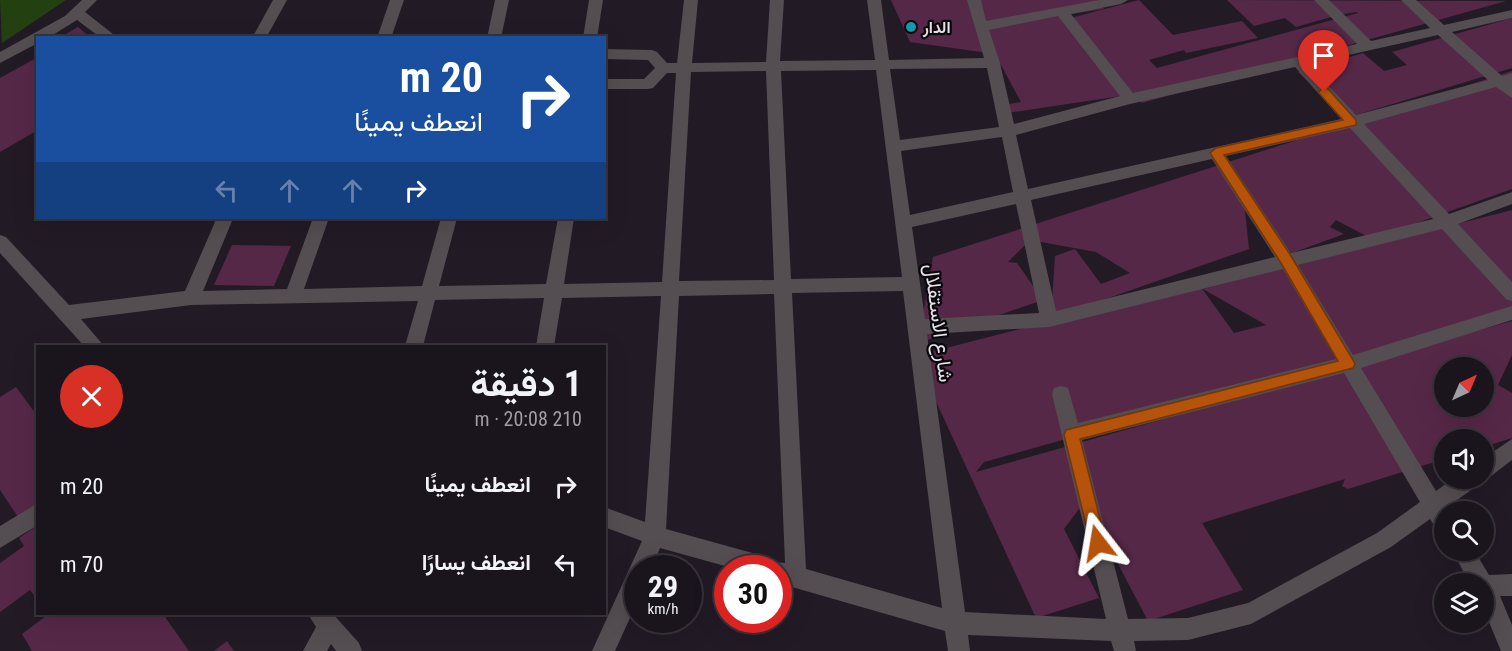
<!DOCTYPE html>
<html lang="ar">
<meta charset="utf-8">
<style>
body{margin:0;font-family:"Roboto Condensed",Vazirmatn,sans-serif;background:#231d25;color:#f1f3f6;direction:rtl;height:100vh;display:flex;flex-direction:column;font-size:22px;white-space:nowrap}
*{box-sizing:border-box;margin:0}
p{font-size:20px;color:#9f9ea3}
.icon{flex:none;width:33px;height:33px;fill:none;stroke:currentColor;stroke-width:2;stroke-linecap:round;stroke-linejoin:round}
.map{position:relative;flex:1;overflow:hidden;direction:ltr}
.sheet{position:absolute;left:36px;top:345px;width:570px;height:270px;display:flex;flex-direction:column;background:#1a141c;border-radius:0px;box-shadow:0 6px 24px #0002,0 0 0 2px #38333b;direction:rtl}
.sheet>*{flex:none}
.banner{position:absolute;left:36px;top:36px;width:570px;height:183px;border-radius:0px;box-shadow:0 6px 24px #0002,0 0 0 2px #38333b;direction:rtl;background:#1a4fa0;color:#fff;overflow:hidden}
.needle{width:39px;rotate:44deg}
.tools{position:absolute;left:1434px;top:357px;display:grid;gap:12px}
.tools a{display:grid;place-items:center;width:60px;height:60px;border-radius:50%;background:#1a141c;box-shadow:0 6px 24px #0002,0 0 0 2px #38333b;font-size:30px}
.speed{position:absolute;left:624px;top:555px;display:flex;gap:12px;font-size:30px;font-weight:700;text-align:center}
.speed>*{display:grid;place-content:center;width:78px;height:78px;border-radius:50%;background:#1a141c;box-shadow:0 6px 24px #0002,0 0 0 2px #38333b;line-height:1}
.speed small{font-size:15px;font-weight:400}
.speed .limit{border:9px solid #d22;background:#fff;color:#111}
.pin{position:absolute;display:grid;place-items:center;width:51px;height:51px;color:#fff;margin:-62px -26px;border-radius:50% 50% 50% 0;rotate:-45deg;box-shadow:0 0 6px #0007}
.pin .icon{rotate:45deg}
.me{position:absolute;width:66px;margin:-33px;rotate:346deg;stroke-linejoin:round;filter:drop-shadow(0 0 4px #0008)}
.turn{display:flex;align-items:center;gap:21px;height:126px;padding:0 24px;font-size:27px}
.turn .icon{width:78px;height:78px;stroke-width:2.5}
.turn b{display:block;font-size:42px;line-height:51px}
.lanes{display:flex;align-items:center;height:57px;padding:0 24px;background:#0003;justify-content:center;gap:30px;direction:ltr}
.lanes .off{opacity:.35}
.round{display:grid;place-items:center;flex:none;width:63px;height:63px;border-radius:32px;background:#231d25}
.overview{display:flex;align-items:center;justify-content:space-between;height:102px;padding:0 24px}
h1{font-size:36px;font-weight:700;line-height:45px}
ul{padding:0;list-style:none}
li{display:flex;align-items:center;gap:18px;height:78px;padding:0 24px}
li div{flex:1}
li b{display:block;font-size:22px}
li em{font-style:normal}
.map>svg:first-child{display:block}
.green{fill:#234011}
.building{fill:#562847;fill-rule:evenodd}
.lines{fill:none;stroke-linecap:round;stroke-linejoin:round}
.minor{fill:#544d51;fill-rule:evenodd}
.route{fill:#b45309;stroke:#753606;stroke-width:1.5}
.culture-dot{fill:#0f9aa8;stroke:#09070b;stroke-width:2}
.labels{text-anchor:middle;stroke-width:4.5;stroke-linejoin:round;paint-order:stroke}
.far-poi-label{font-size:16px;font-weight:bold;fill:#e6e1e9;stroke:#09070b;text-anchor:start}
.street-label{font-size:20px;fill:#e6e1e9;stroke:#09070b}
</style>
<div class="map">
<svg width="1512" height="651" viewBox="0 0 1512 651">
<rect width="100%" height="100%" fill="#221b26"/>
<path class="green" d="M0,0H66L2,43Z"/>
<path class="building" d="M891,0H1097L1104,9L1064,15L1121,96L1007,113L1003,105L1021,102L995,54L910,42Z
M1139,0L1173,35L1242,21L1258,38L1186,53L1184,50L1149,60L1157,68L1358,13L1356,12L1338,15L1296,27L1285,18L1254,26L1227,0L1506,1L1142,103L1067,19Z
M1512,18V68L1346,118L1298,72L1363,53L1384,71L1407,65L1392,52Z
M78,27L91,38H59Z
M38,57V130L0,152V78Z
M1512,71V189L1372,239L1336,220L1330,227L1344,234L1292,253L1244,202L1249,249L1051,318L1055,256L1075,249L1101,284L1130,273L1096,252L1030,240L1008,262L1017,263L1043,300L918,343L933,257Z
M1512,210V314L984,462L976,472L1512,321V355L1498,385L1512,393V438L1484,447V440H1444V459L1348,489L1342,486L1345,479L1202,523L1243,590L1148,621L1085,501L1064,529L1099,598L1036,618L915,356L1198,283L1234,333L1266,325L1203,289ZM1444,368H1484V406H1444Z
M232,245L291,246L274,286L214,285Z
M16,387L38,417V503L18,517L0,490V397Z
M38,525V601L30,590L0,612V563L24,546L19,538Z
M45,614H163L189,651H32L22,634L46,616Z
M227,641L234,651H214Z"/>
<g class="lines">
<path class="minor" d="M82,0H97L85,12L118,38H101L77,20L48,38H38V43L0,63V52L65,16Z
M273,0H287L266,38H252Z
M390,0H404L391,38H377Z
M495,0H509L501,38H487Z
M589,0H603L597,38H583Z
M684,0H698L692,63L766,62L770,0H784L780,61L875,60L867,0H881L889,60L984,58L967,0H981L986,21L1099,0H1128L1121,4L1071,14L1133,93L1357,44L1314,0H1329L1371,41L1430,28L1401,0H1416L1444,25L1512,10V18L1452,32L1502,76L1512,73V98L1496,87L1364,124L1449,214L1512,192V204L1458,224L1512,282V301L1506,299L1442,229L1298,265L1353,355L1512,306V320L1361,368L1436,491L1454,478H1481L1478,485L1446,508L1449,512H1444V533L1437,530L1430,519L1391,547L1251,624L1188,640L1134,641L1136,651H1114L1111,641L968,635L970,651H948L945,631L778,583V568H732L660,548L652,568H638V600L615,651H592L642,541L604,527V507L645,522L661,296L562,298L554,346H536L544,298L435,300L423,346H405L418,301L191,305L81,319L104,346H84L0,253V235L6,237L69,305L185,291L215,222L213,218H230L232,221L203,291L287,289L313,218H329L304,289L422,286L441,218H457L439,286L546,284L558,218H574L564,284L662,282L676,73H667L653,88L648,89H604V79H644L655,68L648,60L604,59V49L652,50L657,52L667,63H677ZM1058,16L1120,96L1014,124L1000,63L989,30ZM1438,35L1488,80L1356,115L1308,64ZM1295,67L1341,119L1028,189L1016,135L1130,104ZM987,68L999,127L900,140L890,69ZM876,70L902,277L791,279L781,71ZM766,71L774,280L679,281L691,72ZM1350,128L1433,219L1291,253L1226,156ZM1002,137L1013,192L910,215L901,151ZM1212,159L1275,257L1056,311L1031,200ZM1016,204L1039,313L925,319L912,227ZM1283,269L1336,359L1078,423L1068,388L1061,386L1054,388L1052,394L1106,619L965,612L927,334L1049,327ZM903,291L942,608L806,569L792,293ZM774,294L785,563L775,562L767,557L666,529L679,296ZM1344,373L1420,502L1377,533L1248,603L1188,618L1128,619L1082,440Z
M1512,439V460L1491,476L1484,478V458Z
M38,503V525L0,548V526Z
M1452,550H1474L1489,575L1512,574V596H1500L1512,625V651H1501L1484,610V584H1470Z
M308,614H333L359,643L362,651H336L331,644L327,651H303L316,627Z"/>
</g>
<path class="route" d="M1324,88L1328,89L1356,120V125L1224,155L1291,256L1353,360L1355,364L1353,368L1080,439L1106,543L1104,549L1098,551L1092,549L1064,435L1066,430L1338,361L1281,263L1210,153L1216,148L1343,120L1318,92Z"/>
<circle class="culture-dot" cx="911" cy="27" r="6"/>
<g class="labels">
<g class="far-poi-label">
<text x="923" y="33">الدار</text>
</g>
<g class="street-label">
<text transform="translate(939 323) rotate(83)" y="7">شارع الاستقلال</text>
</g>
</g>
</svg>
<div class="tools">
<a><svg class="needle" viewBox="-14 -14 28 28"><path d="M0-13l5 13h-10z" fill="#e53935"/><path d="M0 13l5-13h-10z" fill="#9f9ea3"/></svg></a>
<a><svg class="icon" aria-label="sound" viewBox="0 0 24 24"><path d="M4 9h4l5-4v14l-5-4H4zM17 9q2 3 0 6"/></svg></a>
<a><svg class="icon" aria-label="search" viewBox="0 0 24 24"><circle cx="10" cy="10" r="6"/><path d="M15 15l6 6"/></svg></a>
<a><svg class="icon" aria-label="layers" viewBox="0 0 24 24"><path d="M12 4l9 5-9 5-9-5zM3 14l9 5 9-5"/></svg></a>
</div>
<div class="speed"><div>29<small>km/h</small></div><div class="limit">30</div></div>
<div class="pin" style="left:1324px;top:92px;background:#d93025"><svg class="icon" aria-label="arrive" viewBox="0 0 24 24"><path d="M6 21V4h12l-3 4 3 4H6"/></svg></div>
<svg class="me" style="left:1098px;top:543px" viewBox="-20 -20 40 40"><path d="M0-17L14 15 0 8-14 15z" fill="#b45309" stroke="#fff" stroke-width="4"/></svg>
<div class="banner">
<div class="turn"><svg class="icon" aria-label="right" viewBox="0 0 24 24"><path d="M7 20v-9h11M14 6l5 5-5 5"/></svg><div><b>20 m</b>انعطف يمينًا</div></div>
<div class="lanes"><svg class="icon off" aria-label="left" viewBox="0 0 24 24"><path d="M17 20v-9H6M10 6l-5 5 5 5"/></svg><svg class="icon off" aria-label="ahead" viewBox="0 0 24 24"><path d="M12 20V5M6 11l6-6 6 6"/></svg><svg class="icon off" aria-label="ahead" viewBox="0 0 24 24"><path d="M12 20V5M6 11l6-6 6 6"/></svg><svg class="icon" aria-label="right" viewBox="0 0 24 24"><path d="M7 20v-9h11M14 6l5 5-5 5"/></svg></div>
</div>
<section class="sheet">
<div class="overview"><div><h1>1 دقيقة</h1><p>210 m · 20:08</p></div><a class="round" style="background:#d93025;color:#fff"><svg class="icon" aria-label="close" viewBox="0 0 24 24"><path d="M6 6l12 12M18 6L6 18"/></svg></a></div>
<ul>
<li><svg class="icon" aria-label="right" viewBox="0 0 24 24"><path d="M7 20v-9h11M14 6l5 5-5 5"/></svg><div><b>انعطف يمينًا</b></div><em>20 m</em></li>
<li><svg class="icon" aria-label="left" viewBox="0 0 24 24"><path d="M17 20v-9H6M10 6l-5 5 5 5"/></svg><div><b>انعطف يسارًا</b></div><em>70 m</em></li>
</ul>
</section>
</div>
